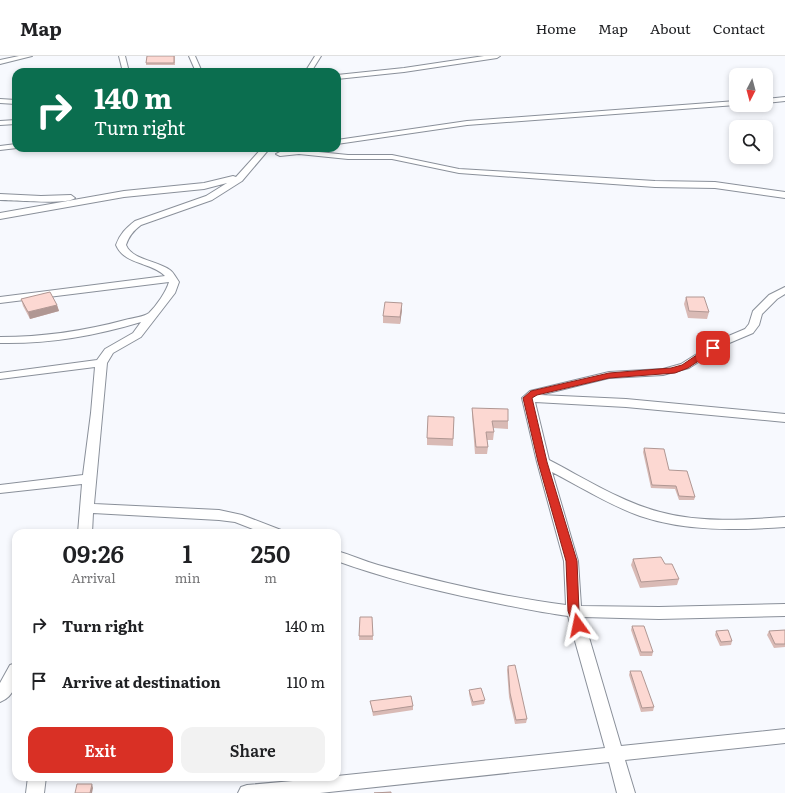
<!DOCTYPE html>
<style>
body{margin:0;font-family:Literata,serif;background:#f2f2f2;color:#202124;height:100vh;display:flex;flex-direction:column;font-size:15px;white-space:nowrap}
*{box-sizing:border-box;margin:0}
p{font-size:13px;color:#757577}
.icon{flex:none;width:22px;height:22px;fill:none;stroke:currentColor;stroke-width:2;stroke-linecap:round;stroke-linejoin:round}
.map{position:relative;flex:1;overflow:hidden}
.drawer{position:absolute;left:12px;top:473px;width:329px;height:252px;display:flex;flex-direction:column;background:#fff;border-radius:12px;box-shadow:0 2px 6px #0003}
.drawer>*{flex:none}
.guide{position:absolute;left:12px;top:12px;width:329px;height:84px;border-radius:12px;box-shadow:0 2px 6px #0003;background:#0b6e4f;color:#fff;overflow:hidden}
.needle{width:26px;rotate:186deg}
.fabs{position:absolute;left:729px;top:12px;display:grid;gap:8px}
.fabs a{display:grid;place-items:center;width:44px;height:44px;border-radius:8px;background:#fff;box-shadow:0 2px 6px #0003;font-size:20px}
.pin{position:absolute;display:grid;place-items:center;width:34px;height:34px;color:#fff;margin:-17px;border-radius:8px;box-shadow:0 2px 6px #0006}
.me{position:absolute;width:44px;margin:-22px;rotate:348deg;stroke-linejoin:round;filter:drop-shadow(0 0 3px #0008)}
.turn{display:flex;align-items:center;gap:14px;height:84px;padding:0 16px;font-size:18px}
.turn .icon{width:52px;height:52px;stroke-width:2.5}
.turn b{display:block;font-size:28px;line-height:34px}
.eta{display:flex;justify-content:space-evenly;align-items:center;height:68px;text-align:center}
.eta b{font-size:24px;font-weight:600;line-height:28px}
.cta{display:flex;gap:8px;margin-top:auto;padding:8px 16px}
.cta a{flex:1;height:46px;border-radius:12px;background:#d93025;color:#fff;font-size:16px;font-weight:600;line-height:46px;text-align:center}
.cta a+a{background:#f2f2f2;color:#202124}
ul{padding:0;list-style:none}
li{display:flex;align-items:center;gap:12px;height:56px;padding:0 16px}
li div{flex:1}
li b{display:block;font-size:15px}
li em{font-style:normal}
header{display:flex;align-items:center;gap:24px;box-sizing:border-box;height:56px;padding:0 20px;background:#fff;border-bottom:1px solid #e0e0e0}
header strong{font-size:19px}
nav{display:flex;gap:22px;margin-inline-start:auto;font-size:14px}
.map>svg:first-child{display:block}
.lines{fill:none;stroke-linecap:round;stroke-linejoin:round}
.street-casing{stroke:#8a909a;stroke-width:2}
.street{fill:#fff;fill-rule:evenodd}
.wall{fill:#d9bab5}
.shaded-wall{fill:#b09793}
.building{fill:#fcd8d2;stroke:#b09793}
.route{fill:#d93025;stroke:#8d1f18}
</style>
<header>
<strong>Map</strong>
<nav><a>Home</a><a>Map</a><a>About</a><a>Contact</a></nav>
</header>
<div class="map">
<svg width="785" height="737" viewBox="0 0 785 737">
<rect width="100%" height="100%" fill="#f7f9fe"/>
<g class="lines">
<g class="street-casing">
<path id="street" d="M19,0H32L0,8V4Z
M119,0H125L129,16H123Z
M189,0H195L202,16H196Z
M315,0H321L311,16H305Z
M484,0H500L497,2L404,16L337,23V19L404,12Z
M785,41V45L766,47V43Z
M0,43L16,44V48L0,47Z
M736,45V49L467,69L337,88V84L467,65Z
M16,64V68L0,69V65Z
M16,88V92H17L0,94V90Z
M262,92H270L242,125L212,144L141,169C133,175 129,180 126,189C132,204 158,205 170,214C174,217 176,222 179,226L175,237L141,281L113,297L107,307L94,448L219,454L242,459L281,474L283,477H263L235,466L219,464L93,457L92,477H78L82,428L0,437V429L83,419L91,357L95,311L0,323V317L97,304L105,293L133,277L141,266C95,280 48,288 0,287V281C43,281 84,275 125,264C132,262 144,261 149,257C157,249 166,236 169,226L0,247V241L165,220C152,206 124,209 116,189C120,178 126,172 135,165L206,140L227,127L204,133L124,141L0,163V157L124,135L204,127L233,120L236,121Z
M299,94L348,99H392L459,113L655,125L715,126L785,136V142L715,132L655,131L459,117L392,103H348L299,98L280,100L276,98L280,96Z
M0,138L41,140L71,139L75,142C68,149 13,144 0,144Z
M785,231V238L777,243L762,258L759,269L753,277L727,288L689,312L663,319L609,322L540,339L626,343L785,358V366L626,351L535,346L549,404C584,422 621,446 660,456C700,467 744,464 785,461V471C736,474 687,476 640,460C609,449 581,431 552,416L578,505L581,550L659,551L785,548V560L659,563L583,561L621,690L785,673V687L625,704L635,737H617L609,706L320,737H238L241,731L247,729L337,721V720L605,692L568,560C539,556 510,550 481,544C432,534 384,522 337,505V495C351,499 364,505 378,509C439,526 503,541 566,549L564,505L537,406L522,342L530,335L609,316L663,313L681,308L719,284L745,273L749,268L753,255L769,239Z
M16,607C16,622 18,639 0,646V627L10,609Z
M28,721H46L44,737H26Z"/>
</g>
<use href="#street" class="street"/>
</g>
<path class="wall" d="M147,0H175V9H146V7Z
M686,241L709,256L707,263L688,262L684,248Z
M21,243L57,249L59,255L30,263L23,250Z
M402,254L400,268L383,267V260Z
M472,352L508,365V373L493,372L494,376L493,384H487L488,391L487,398H475L472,359Z
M454,361L453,390L427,389V382Z
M644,392L669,414L695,441L694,444H679L675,433L651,432L643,396Z
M633,503L665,508L679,523L677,529L640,532L631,509Z
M360,561H372L373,584H359Z
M632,570L653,596L652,600H640L631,574Z
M785,574V591L774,592L767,579L769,575Z
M716,575L732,585L731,589L720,590L715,579Z
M508,610L527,663L526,667L515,668L509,641L507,614Z
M630,615L654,651L653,655L641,656L629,619Z
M469,634L485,644L484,648L472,650L469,638Z
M370,645L413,650V654L373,660L371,649Z"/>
<path class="shaded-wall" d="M402,247V254L400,268V261Z
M57,249L59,255L30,263L28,256Z
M92,728L93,732L92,737H90Z"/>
<path class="building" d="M147,0H174V7H146Z
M50,236L57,249L28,256L21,243Z
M686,241H704L709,256L689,255Z
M385,246L402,247L400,261L383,260Z
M472,352L508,353V365H492L494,376H486L488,391H476Z
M428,360L454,361L453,383L427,382Z
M644,392L664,393L669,414L687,415L695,441L679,440L676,430L652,429Z
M661,501L665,508H672L679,523L641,526L633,503Z
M360,561H372L373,580H359Z
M632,570H644L653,596H641Z
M728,574L732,585L721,586L716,575Z
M785,574V588H775L769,575Z
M515,609L527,663L516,664L510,637L508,610Z
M630,615H641L654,651L642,652Z
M481,632L485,644L473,646L469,634Z
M411,640L413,650L373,656L370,645Z
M77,728H92L90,737H75Z
M391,736V737H374Z"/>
<path class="route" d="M710,290H716L718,292L688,312L675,317L609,322L537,339L532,342L547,406L577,505L579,555L584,569L582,572L578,574L574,572L568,555L566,505L538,406L523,342L531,335L609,317L671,312L682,309Z"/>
</svg>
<div class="fabs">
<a><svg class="needle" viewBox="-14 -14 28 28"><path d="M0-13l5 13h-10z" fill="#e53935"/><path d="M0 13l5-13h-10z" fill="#757577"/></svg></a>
<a><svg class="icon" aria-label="search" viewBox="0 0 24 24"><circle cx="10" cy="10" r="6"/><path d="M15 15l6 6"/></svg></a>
</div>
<div class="pin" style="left:713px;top:292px;background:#d93025"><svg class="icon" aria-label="arrive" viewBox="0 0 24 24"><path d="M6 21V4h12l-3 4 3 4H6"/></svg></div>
<svg class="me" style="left:578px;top:569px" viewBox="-20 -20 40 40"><path d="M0-17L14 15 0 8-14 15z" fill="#d93025" stroke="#fff" stroke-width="4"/></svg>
<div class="guide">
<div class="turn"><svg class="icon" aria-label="right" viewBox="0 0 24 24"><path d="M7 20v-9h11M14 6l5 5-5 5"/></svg><div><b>140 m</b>Turn right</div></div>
</div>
<section class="drawer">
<div class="eta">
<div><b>09:26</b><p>Arrival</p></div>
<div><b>1</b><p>min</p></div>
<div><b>250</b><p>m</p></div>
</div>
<ul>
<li><svg class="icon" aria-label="right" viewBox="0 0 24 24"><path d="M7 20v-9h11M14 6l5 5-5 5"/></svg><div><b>Turn right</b></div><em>140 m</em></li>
<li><svg class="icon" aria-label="arrive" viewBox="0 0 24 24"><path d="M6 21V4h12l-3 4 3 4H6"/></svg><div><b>Arrive at destination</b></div><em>110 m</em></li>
</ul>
<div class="cta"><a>Exit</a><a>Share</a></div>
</section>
</div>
